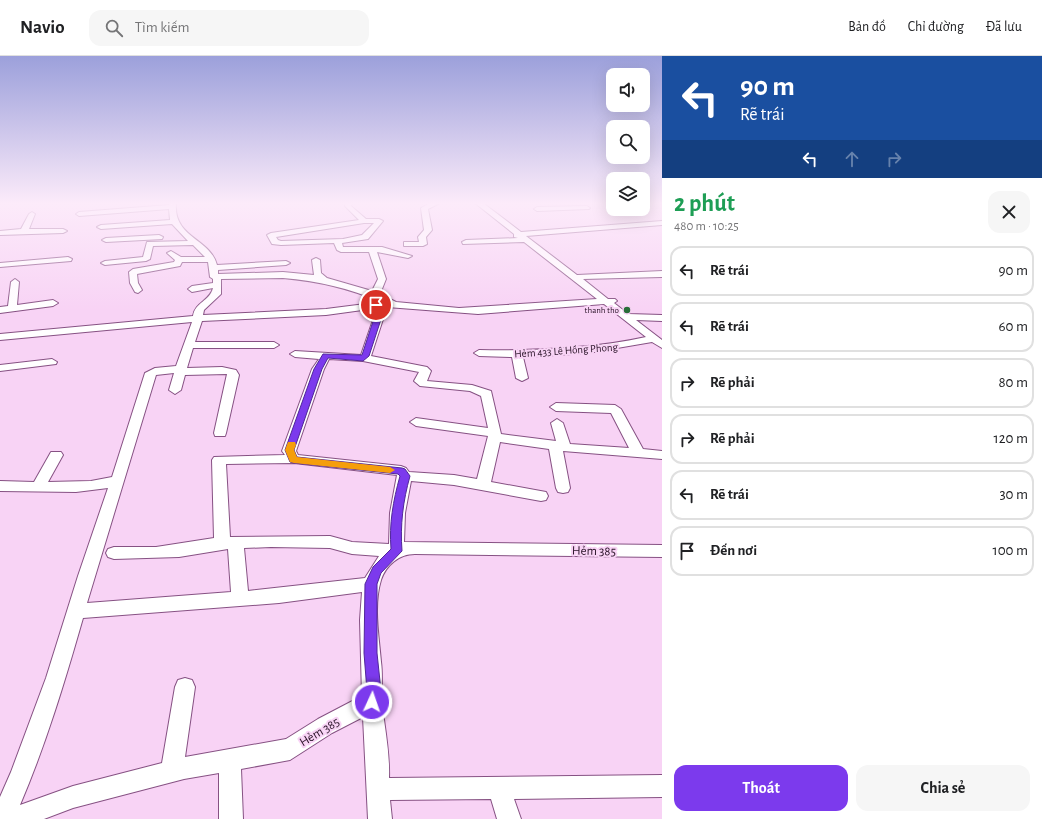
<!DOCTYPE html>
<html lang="vi">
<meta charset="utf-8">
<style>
body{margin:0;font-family:"Alegreya Sans",sans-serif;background:#f6f6f6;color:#202124;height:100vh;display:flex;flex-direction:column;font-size:15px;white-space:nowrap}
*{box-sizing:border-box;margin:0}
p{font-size:13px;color:#757577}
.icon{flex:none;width:22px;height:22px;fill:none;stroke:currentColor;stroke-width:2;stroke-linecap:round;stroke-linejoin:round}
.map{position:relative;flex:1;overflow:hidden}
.panel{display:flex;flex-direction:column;background:#fff;width:380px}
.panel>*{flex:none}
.hud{background:#1a4fa0;color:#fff;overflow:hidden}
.fabs{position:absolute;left:606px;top:12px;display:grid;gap:8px}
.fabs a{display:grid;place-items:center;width:44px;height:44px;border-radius:8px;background:#fff;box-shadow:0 4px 16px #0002;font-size:20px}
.pin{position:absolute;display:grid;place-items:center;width:34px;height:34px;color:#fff;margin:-17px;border:2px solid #fff;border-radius:50%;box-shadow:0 1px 4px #0007}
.me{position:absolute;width:44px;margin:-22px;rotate:3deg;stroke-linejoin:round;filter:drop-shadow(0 0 3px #0008)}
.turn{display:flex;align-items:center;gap:14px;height:84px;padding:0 12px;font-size:18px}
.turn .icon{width:52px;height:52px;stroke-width:2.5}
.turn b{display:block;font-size:28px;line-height:34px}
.lanes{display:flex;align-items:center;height:38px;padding:0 12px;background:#0003;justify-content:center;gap:20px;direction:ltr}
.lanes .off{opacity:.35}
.round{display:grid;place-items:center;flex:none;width:42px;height:42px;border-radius:12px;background:#f6f6f6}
.headline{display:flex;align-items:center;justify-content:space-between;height:68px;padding:0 12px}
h1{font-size:24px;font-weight:700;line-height:30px;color:#1e9e55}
.button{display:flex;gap:8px;margin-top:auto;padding:8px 12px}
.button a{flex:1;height:46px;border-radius:12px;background:#7c3aed;color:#fff;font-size:16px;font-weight:700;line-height:46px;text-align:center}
.button a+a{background:#f6f6f6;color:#202124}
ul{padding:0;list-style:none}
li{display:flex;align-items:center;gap:12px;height:50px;margin:0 8px 6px;padding:0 4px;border:2px solid #e0e0e0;border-radius:12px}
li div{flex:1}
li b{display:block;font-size:15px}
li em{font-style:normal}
header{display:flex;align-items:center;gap:24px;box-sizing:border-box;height:56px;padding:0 20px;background:#fff;border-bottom:1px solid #e0e0e0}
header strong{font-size:19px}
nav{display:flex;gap:22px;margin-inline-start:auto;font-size:14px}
.search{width:280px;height:36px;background:#f6f6f6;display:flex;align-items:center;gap:10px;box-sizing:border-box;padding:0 14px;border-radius:12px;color:#757577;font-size:15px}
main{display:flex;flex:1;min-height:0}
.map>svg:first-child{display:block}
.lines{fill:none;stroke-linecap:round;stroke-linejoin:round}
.minor-casing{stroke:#865183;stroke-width:2}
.minor{fill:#fff;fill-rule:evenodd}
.route{fill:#7c3aed;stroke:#51269a}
.slow{fill:#f59e0b}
.poi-dot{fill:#286e39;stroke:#f8d3f5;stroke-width:1.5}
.labels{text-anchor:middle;stroke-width:4;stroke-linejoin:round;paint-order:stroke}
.far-poi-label{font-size:9px;fill:#281226;stroke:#f8d3f5;text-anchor:end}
.street-label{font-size:11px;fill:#281226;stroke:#f8d3f5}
.near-street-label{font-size:13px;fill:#281226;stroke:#f8d3f5}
</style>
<header>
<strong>Navio</strong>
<div class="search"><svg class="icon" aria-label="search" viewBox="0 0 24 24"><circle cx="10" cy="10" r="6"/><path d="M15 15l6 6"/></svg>Tìm kiếm</div>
<nav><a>Bản đồ</a><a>Chỉ đường</a><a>Đã lưu</a></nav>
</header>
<main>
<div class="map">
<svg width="662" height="763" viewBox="0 0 662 763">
<rect width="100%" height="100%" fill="#f8d3f5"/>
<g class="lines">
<g class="minor-casing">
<path id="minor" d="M170,147H176C173,182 210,182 217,209L286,205L290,207L286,209L218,214V218L283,216L314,219L312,204L316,202L320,204L321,217L327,222L372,235L378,223L369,196H341L337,194L334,187L281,189L272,188L267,179L271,177L359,164L345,150L346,147H352L351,150L366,163H379L383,165L368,183L342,187L343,191H382L412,200L408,202L377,196L386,223L380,238L396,246L459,252L597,243L524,186L463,188L462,186L466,184L518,182L514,181V178L475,147H483L521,176L662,165V169L526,180L577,219L662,215V221L583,223L608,243H615L617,245L614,247L628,258L662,259V265L636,264L662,284V292L652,286L588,297L523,301L528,322L522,325L516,322L512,301L479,300L474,297L479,294C535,295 591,293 646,281L604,248L478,258L387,251L371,300L427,311L431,315L427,325L472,329L491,335L501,378L556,385L551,367L557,363L563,367L570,388L629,392L611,357L556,355L550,351L556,347L615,349L621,353L643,393L662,395V403L563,395L570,432L568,436L563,437L558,436L556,432L549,393L500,386L491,426L546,436L548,440L546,444L541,445L454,429L411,425L405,457L404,486L662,489V501L415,498C399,498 386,509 381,524C373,550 379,580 381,606C383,620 381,635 382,649C385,673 390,698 389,722L662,719V741L514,743L521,763H497L491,743L390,744L392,763H368L363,661L332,677L290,704L241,713L243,763H219V717L184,723L73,752L44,763H0V741L11,716L46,622L78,520L108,432L76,436L0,435V425L34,426L51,396H61L63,399L48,426L91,425L112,421L145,317L155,312L176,310L192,266L0,284V278L193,260C195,246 210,245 213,232L192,236L188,233L192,230L213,227V223L210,221L208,206H182L180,210L137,218L138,227L142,234L138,237L135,236L130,227L129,216L133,213L174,206L175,204L167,197L171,195L181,201H205L193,189L153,190L150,203L146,205L105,209L101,207L105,205L143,201L147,186L188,185L172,168L101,173L97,171L101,169L170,164L169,153L79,160L76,158L79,156L169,149ZM364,167H374L362,179L343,183L281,185L278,184L276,181ZM283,222C318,225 349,232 381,246L326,253L203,259L204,254L221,238V223ZM377,252L361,299L295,295L290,298L295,301L319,303L312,313L282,395L285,399L214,401L212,404L214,482L156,491H114L108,493L106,497L108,501L114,503L179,501L228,493L231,536L87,547L156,319L174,317L169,334L175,338L181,334L185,319L227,318L214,377L215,380H225L226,377L239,319L236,314L222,311L187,312L193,292H274L279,289L274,286H195L202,265L326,259ZM329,303L363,305L419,316L414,325L420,330L470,335L481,340L488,372L416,362L410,366L416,370L488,380L477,423L454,419L409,416L406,412L401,410L298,399L296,395L324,313ZM294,407L397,419L390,457L389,488L352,486L330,480L230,481L226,408ZM271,491L330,492L352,498L379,500L365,522L248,535L244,492ZM362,536L360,564L362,640L318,663L286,683L185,701L195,631L192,624L185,622L178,624L175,631L162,707L73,730L20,749C46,688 65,625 83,562L279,547Z
M430,147H440L428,153L432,174L426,181L427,188L423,190H404V186H419L418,181L424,174L421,152Z
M587,150L590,152L589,153L537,155L534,153L537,151Z
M32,156L35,158L29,173H63L67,175L63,177L0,179V175L21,173L29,158Z
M159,179L163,181L162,183L106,186L102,184L106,182Z
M68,201L72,203L71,205L0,211V207Z
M15,223L19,226L17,249L53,244L58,247L53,250L0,257V251L8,250L11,226Z
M52,303L57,306L56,308L0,315V309Z"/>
</g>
<use href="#minor" class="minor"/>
</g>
<linearGradient id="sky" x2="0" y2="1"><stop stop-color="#9ca0db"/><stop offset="0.58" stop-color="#fcebfa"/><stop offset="1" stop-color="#fcebfa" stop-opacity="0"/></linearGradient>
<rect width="662" height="254" fill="url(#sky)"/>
<path class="route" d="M373,247L382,246L386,248L369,300L363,305L328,302L322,313L294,394L297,401L402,412L405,413L410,420C403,445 400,469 402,495L381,517L377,528V597L381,635L377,651L372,653L367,651L365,646L367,635L364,597L365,528L373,511L391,493C389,468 393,445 400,420L398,418L294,407L290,406L285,394L314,313L323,298L362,299L378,250H373Z"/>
<path class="slow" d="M288,386H295L296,389L294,394L297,401L390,411L395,414L390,417L294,407L290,406L285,394Z"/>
<circle class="poi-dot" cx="627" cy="254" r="4"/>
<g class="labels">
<g class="far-poi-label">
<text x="619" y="257">thanh tho</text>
</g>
<g class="street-label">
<text transform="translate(566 294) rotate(-4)" y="4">Hẻm 433 Lê Hồng Phong</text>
</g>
<g class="near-street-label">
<text transform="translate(594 494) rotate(1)" y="5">Hẻm 385</text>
<text transform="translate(319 675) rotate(-31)" y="5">Hẻm 385</text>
</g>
</g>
</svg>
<div class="fabs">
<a><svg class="icon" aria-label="sound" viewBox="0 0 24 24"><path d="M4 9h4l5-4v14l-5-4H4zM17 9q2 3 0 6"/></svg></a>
<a><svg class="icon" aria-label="search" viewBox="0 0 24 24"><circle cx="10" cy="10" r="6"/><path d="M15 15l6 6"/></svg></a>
<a><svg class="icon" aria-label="layers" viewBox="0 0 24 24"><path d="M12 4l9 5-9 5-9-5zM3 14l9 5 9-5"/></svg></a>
</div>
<div class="pin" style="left:376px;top:249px;background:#d93025"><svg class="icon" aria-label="arrive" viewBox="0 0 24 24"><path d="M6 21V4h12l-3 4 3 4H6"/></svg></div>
<svg class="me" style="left:372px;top:646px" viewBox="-20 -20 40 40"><circle r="17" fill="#7c3aed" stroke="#fff" stroke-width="3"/><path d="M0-11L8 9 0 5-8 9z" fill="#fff"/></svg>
</div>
<section class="panel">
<div class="hud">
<div class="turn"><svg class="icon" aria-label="left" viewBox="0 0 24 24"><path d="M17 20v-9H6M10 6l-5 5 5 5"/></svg><div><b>90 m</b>Rẽ trái</div></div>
<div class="lanes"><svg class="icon" aria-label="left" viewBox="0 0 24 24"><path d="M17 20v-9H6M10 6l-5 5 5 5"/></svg><svg class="icon off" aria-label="ahead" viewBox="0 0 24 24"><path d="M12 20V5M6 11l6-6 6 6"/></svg><svg class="icon off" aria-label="right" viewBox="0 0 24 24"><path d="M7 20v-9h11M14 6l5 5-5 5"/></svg></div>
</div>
<div class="headline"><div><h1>2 phút</h1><p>480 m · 10:25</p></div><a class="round"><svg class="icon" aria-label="close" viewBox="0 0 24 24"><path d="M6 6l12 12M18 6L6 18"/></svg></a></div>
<ul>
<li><svg class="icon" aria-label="left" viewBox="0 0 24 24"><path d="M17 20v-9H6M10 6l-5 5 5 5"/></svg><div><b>Rẽ trái</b></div><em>90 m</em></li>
<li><svg class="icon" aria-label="left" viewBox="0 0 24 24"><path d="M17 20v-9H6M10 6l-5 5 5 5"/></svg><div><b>Rẽ trái</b></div><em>60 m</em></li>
<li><svg class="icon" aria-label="right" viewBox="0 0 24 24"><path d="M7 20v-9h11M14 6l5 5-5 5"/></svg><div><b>Rẽ phải</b></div><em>80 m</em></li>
<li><svg class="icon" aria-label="right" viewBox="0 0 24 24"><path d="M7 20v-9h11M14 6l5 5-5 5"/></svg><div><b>Rẽ phải</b></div><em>120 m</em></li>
<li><svg class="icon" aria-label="left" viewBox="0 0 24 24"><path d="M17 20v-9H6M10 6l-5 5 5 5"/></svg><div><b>Rẽ trái</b></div><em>30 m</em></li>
<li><svg class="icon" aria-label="arrive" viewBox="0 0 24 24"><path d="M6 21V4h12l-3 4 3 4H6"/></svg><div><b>Đến nơi</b></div><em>100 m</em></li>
</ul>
<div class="button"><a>Thoát</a><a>Chia sẻ</a></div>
</section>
</main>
